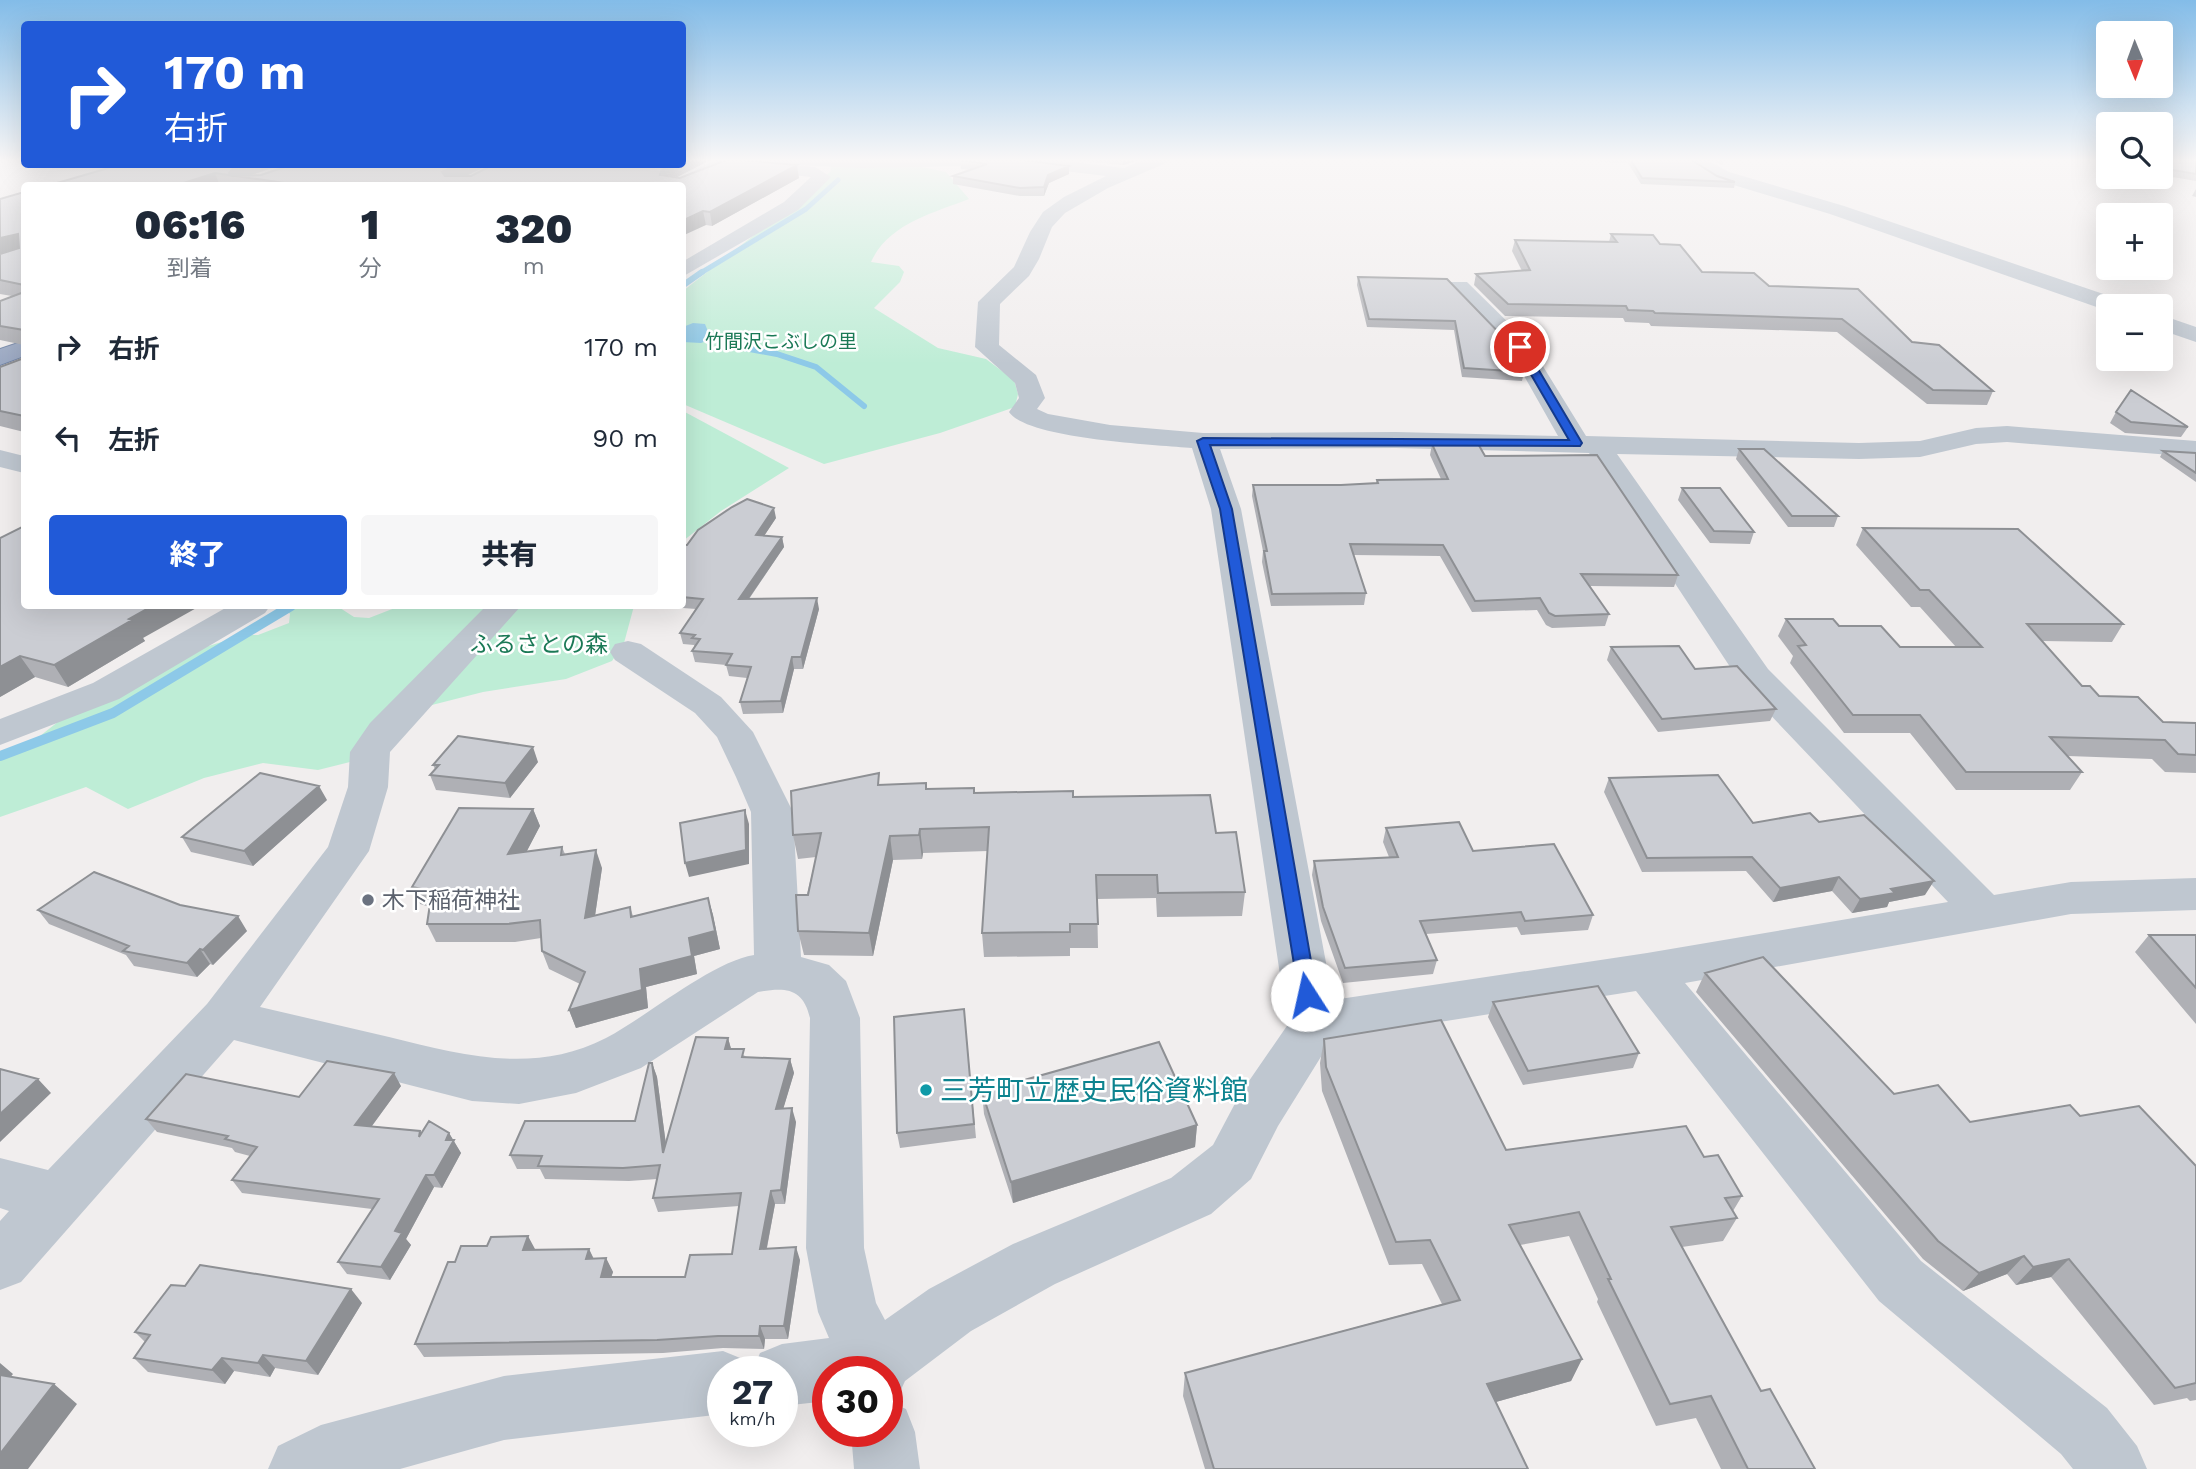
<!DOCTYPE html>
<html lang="ja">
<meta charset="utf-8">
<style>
body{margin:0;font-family:"Work Sans","Noto Sans JP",sans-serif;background:#f6f6f7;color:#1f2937;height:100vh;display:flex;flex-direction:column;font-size:26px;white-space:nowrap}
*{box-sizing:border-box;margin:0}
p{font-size:23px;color:#747a83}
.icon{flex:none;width:38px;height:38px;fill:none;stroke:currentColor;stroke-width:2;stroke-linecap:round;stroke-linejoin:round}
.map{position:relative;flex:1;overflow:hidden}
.details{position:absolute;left:21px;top:182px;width:665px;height:427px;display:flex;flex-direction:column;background:#fff;border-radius:7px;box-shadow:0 7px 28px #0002}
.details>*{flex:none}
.top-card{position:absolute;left:21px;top:21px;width:665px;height:147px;border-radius:7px;box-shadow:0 7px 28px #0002;background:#215ad8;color:#fff;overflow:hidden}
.needle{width:46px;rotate:179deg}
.fabs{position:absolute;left:2096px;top:21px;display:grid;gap:14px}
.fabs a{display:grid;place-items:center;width:77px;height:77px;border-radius:7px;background:#fff;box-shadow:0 7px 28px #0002;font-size:35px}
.speed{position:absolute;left:707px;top:1356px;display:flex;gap:14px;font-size:35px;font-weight:700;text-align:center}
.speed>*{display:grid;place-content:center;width:91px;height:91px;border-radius:50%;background:#fff;box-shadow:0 7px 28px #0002;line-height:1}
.speed small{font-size:18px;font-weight:400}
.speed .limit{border:10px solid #d22;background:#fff;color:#111}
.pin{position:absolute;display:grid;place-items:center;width:60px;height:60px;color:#fff;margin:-30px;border:4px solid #fff;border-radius:50%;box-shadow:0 2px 7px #0007}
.me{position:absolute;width:77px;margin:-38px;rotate:350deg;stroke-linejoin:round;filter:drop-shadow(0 0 5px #0008)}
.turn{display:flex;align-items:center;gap:24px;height:147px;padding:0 28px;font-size:32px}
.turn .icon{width:91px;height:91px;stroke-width:2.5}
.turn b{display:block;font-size:49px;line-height:60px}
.eta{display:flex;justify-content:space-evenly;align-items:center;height:119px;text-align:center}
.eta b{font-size:42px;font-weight:800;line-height:49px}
.cta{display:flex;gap:14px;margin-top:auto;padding:14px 28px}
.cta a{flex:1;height:80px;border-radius:7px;background:#215ad8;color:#fff;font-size:28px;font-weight:800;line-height:80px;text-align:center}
.cta a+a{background:#f6f6f7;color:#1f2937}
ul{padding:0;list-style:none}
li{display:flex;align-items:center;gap:21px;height:91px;padding:0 28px}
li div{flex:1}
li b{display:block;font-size:26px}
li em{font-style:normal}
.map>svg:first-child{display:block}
.green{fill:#beedd6}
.water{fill:#8dc9e8}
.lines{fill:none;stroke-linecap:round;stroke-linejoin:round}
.stream-far2{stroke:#8dc9e8;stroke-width:5}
.stream-far1{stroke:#8dc9e8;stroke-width:6}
.stream{stroke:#8dc9e8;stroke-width:10}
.trunk-casing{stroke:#7385a7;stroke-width:2}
.minor{fill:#bfc7d0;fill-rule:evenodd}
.tertiary{fill:#bfc7d0;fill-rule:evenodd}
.trunk{fill:#9caac4;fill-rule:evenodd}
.wall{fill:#afb0b5}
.shaded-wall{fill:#8e9094}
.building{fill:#cbcdd3;stroke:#8e9094;stroke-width:2}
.route{fill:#215ad8;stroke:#153a8c;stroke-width:2}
.worship-dot{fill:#6b7280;stroke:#fff;stroke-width:2.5}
.culture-dot{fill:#0f9aa8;stroke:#fff;stroke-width:2.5}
.labels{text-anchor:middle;stroke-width:5;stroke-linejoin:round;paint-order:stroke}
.far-park-label{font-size:19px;fill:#1b7956;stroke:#fff}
.park-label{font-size:23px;fill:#1b7956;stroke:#fff}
.worship-label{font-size:23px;fill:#5b616d;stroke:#fff;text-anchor:start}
.near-culture-label{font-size:28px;fill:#0d838f;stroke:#fff;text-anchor:start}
</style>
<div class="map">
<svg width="2196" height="1469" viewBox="0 0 2196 1469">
<rect width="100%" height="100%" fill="#f1eeee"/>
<path class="green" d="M830,162L902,163L946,172L969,199C933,213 888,224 871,262L899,266L904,272L900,282L874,308L938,348L986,359L1014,380L1018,394L1015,407L940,433L824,464L683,404V291L791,206L831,171Z
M683,411L789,468L721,511L683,541Z
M284,606H337L354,617L369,618L400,606H492L350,762L318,770L263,763L204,778L128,809L86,787L0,817V753L40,736L59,721L202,648L244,635H258L289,623L290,614Z
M520,606H634L624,643L612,661L566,679L483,692L428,706Z"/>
<path class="water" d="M693,323L705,324L709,334L714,338L701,343L683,342V327Z"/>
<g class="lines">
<path class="stream-far2" d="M699,274L806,209L838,180"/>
<path class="stream-far1" d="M682,286L702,272
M728,345L777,354L816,367L864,406"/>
<path class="stream" d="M0,756L113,713L291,606"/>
<g class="trunk-casing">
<path id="trunk" d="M24,341V356L0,365V349Z"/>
</g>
<path class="minor" d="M769,159H1046L1124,168L1146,159H1168L1166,163L1108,188L1065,213L1052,227L1039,259L1029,276L1000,304L999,345L1036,375L1045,398L1037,409L1048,414L1110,425L1203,433L1396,432L1558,436L1510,351L1448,287L1451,282H1467L1528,342L1586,436L1859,443L1920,441L1976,428L2007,426L2196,441V457L2007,442L1976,444L1920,457L1859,459L1617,454L1768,669L1994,895L2071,882L2196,878V910L2071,914L1685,983L1921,1261L2107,1408L2137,1446L2147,1469H2073L2061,1454L1879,1301L1636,991L1332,1039L1278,1126L1251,1179L1211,1214L1055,1284L971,1331L905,1381L899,1394L887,1399V1372H828V1401L782,1406V1372H752L760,1353L782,1344L829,1338L818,1312L806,1248L810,1018C803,988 786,987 758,992L641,1068L576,1093L519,1104L472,1101L234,1040L21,1282L0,1290V1221L9,1211L0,1208V1158L48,1170L207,1004L328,847L348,787L350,752L370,723L486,606H521L390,752L388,787L369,851L260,1007C303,1017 346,1027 389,1037C462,1055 534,1075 606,1038C648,1016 711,962 754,955L751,812L736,777L717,737L695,713L615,660L610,652L615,644L628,641L641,644L721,697L753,732L793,812L801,957L829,965L846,981L860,1018L864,1248L876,1303L885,1320L929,1289L1013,1244L1171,1178L1213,1145L1240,1094L1291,1020L1283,995L1211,509L1192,448C1157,445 1027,439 1009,412L1019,398L1015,383L975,347L978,302L1014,267L1030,232L1043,212L1064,197L1106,176L1014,165L860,168L777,164ZM1396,448L1589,453L1742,685L1948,902L1647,953L1333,1000L1241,509L1220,449Z
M1685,159H1705L1729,172L1844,206L2124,301L2127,306H2109L2108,311L1830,214L1717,180Z
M2161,315L2196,327V342L2161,330Z
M723,1351L745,1360L750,1372H723V1414L504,1440L400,1469H268L278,1446L321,1425L504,1376Z
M887,1401L906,1409L915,1432L920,1469H854L851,1432H887Z"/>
<path class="tertiary" d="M728,159L815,167L831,177L798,210L682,277V262L784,202L811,177L732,168L682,189V186H665L711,162Z
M0,450L24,456V473L0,467Z
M229,606H270L265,613L119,699L0,745V719L93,683Z"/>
<use href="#trunk" class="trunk"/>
</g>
<path class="wall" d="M682,159H715L710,160L676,177L799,178L712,226L706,225L682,186H47L284,164L251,175H261L294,164H490L467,176Z
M1066,159H1143L1123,165Z
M1568,159H1690L1717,176L1735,182L1734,188L1641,184L1628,163L1568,160Z
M1709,159H1723L1724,160L1722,165Z
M2161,159H2196V181L2161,175Z
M960,160L1069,166V174L1049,183L1044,196H1020L953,184V176L970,170L961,169Z
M2196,189V197L2192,196Z
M24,192V345L0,340V301L12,296L0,294V199Z
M1611,234L1660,244L1702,272L1769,286L1912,342L1993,391L1987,405L1927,404L1837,332L1651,326L1649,323L1625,322L1623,318L1505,316L1474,285L1476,274L1522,271L1512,251L1515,240L1609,242Z
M1358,277L1447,279L1524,372L1522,381L1462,377L1454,330L1367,327L1357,285Z
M24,358V432L0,426V367Z
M2116,412L2188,427L2181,437L2125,433L2110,423Z
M1437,441L1485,456L1678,575L1674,587L1590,586L1609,614L1605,626L1552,628L1546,625L1537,610L1472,612L1440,556L1353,555L1366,593L1364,605L1271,606L1262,562L1263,551L1252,496L1253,485H1341L1376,483L1377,480L1441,479L1430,455L1432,444H1436Z
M1739,449L1838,516L1834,527H1788L1736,459Z
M2163,451L2196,453V482L2160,457Z
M1682,488L1754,532L1750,544L1710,543L1678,500Z
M776,518L764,536L782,537L784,547L749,599L819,609L803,669H794L783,713L743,714L740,702L747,678L729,676L726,665L695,662L692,651L695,648L694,645L683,644L680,633L696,609L657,606H682V545H687Z
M1863,528L2123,624L2112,642L2042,641L2082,686L2099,696L2163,722L2196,723V773L2165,772L2152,759L2068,756L2082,772L2070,790H1956L1910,733H1844L1790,663L1793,656L1778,636L1786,619L1900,647H1956L1920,607H1911L1856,545Z
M0,538L143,638L145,641L68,687L35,677L0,697Z
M1611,647L1695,669L1776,709L1770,721L1658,732L1607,660Z
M538,762L510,798L436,790L430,775L435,769L433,765Z
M1609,778L1753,823L1819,822L1925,895L1889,902L1887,907L1852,913L1832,891L1773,902L1746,871L1642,872L1604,792Z
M881,785L974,793L1073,797L1216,833L1245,892L1242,916L1157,917L1156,898L1097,899L1098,948H1070V956L984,957L982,933L988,851L923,853L922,859L893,860L873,956L804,955L798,931L816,857L798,859L793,835Z
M327,800L253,866L191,852L182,837Z
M533,809L540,826L526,852L562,847L565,854L602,868L595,916L630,907L633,916L708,898L713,915L720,949L694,956L697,974L646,987L648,1008L576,1028L569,1010L580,984L549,969L542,951L541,938L515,942H436L427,924L430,907L420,904L412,887Z
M1386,828L1473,851L1593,915L1588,930L1521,935L1517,927L1426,934L1437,960L1433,974L1343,983L1321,921L1312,875L1314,861L1389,857L1383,842Z
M180,905L247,931L213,965L210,964L197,977L134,966L126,955L49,924L38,910Z
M2149,935H2196V1024L2135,952Z
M1705,973L1894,1094L1970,1122L2080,1116L2196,1166V1400L2190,1401L2187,1398L2154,1405L2051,1277L2016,1285L2007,1274L1963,1291L1923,1259L1696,992Z
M1493,1002L1639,1053L1633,1068L1523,1085L1488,1017Z
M964,1009L976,1138L900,1148L897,1133Z
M728,1038L731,1049L747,1057L790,1059L794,1073L783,1109L796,1122L785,1204H775L767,1248L800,1260L788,1339H765L764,1349L723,1348L663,1353L424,1357L415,1344L455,1262L535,1249H589L594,1259L606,1258L613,1272L611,1277H685L732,1254L739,1206L658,1212L653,1198L657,1179L629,1181L545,1179L540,1169H517L510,1155L635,1121L652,1063L657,1077L666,1145Z
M1324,1039L1506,1150L1704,1157L1742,1196L1733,1211L1737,1218L1723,1241L1682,1247L1761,1391L1815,1469H1721L1696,1418L1656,1426L1597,1302L1598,1299L1569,1236L1520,1245L1582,1359L1571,1381L1496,1402L1528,1469H1205L1183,1396L1185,1373L1442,1304L1422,1264L1389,1265L1322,1091L1320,1063Z
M401,1086L372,1126L420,1131L421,1133H449L461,1153L442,1188L434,1187L406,1239L411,1245L390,1280L347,1274L338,1262L372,1209L242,1193L232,1180L250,1156L235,1152L232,1148L157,1132L146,1119L299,1097Z
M982,1092L1197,1125L1195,1147L1013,1203L984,1114Z
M362,1303L318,1375L275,1368L270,1377L234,1371L225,1384L148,1372L134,1358L145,1342L135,1332Z"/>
<path class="shaded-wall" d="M685,159H715L710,160L664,184L660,175L661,171L673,164H682V160Z
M1123,159H1143L1123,165Z
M240,164H284L245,177L230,175L229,173L234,167Z
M459,164H490L446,185L442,172Z
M797,165L799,178L712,226L710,212Z
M1069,166V174L1049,183L1044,196V187L1048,175Z
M215,173L220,186H174Z
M703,211L706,225L682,236V221Z
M18,234L24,246L0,255V238Z
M774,508L776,518L758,545L756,535Z
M782,537L784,547L741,610L739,599Z
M817,598L819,609L803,669L801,657Z
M152,606H200L143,638L145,641L68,687L54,665L129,619Z
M20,656L35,677L0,697V667Z
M792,657L794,669L783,713L781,701Z
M533,747L538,762L510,798L505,783Z
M319,786L327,800L253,866L244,851Z
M533,809L540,826L516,872L508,854Z
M745,810L749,824V864L689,877L685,863Z
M920,829L923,853L922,859L919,835Z
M890,836L893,860L873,956L869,933Z
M596,850L602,868L592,936L585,918Z
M1839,877L1832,891L1773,902L1780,888Z
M1934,881L1925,895L1889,902L1887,907L1852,913L1860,899L1891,889Z
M708,898L713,915L720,949L694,956L697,974L646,987L648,1008L576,1028L569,1010L640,969L689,938Z
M238,916L247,931L213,965L203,950Z
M200,949L210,964L197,977L187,963Z
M728,1038L732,1052L725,1049Z
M790,1059L794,1073L779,1123L776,1109Z
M652,1063L657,1077L669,1167L663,1153Z
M394,1073L401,1086L363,1138L355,1125Z
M38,1079L51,1093L0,1142V1114Z
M792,1108L796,1122L785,1204L781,1190Z
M1197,1125L1195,1147L1013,1203L1011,1182Z
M449,1133L461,1153L442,1188L434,1175L446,1140Z
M426,1175L434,1187L406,1239L411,1245L390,1280L381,1267L395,1231Z
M771,1191L775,1204L764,1262L760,1249Z
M528,1236L535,1249L523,1250Z
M796,1247L800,1260L788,1339L784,1326Z
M589,1249L595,1262L586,1259Z
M2024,1256L2007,1274L1963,1291L1979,1273Z
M606,1258L613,1272L607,1290L601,1277Z
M2069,1259L2051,1277L2016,1285L2033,1267Z
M351,1289L362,1303L318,1375L306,1361Z
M760,1326L765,1339L764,1349L759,1336Z
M263,1355L275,1368L270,1377L258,1363Z
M222,1358L234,1371L225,1384L212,1370Z
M1582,1359L1571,1381L1478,1407L1487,1384Z
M0,1363L13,1374L0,1390Z
M54,1384L77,1404L28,1469H0V1454Z"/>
<path class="building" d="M729,159L797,165L710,212L703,211L682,221V186H305L215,173L174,186H47L122,164H240L234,167L229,173L232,176L261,175L294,164H459L442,172L445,176H471L495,164H673L661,171L660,175L680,178Z
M1014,159L1069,166L1048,175L1044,187L1020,188L953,176L987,164L960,160Z
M1630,159H1690L1717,176L1735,182L1642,178Z
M2161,159H2196V174L2161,168Z
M24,192V285L0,280V254L19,248L18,234L0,238V199Z
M1611,234L1653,235L1660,244L1680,245L1702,272L1754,273L1769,286L1858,289L1912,342L1939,345L1993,391L1933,390L1842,319L1655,313L1653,311L1628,310L1626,306L1508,304L1476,274L1530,270L1515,240L1617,242Z
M1358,277L1447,279L1510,344L1524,372L1464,368L1455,321L1369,319Z
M24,292V330L0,326V301Z
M24,358V416L0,411V367Z
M2131,390L2188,427L2131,422L2116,412Z
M1437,441L1477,442L1485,456L1597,455L1678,575L1581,574L1609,614L1555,616L1549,613L1540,598L1475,601L1443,545L1350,544L1366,593L1272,594L1264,551H1267L1253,485H1341L1378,483L1377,480L1448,479L1432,444H1438Z
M1739,449H1764L1838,516H1792Z
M2163,451L2196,453V473Z
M1682,488H1720L1754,532L1714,531Z
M747,499L774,508L756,535L782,537L739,599L817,598L801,657H792L781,701L740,702L751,667L726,665L732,654L692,651L700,639L692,638L695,635L680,633L703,599L682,597V545H687L698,530L732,507Z
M24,526V606H152L129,619L132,620L54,665L20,656L0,667V538Z
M1863,528L2018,529L2123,624H2027L2082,686H2090L2099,696L2138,697L2163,722L2196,723V755L2178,754L2165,740L2050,737L2082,772H1966L1920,715H1853L1798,646L1806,645L1786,619H1833L1839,626H1881L1900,647H1982L1929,590H1920Z
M1679,646L1695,669L1737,666L1776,709L1662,719L1611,647Z
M458,736L533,747L505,783L430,775L439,765H433Z
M260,773L319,786L244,851L182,837Z
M879,773L878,785L926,783V789L974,788V793L1073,791V797L1210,795L1216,833L1236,832L1245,892L1158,893L1157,875H1096L1098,924H1070V932L982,933L989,827L920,829L919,835L890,836L869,933L798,931L796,895H808L821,833L793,835L791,791Z
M1718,775L1753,823L1810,813L1819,822L1864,815L1934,881L1891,889L1895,893L1860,899L1839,877L1780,888L1752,857L1647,858L1609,778Z
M459,808L533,809L508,854L562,847L561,855L596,850L585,918L630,907L631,917L708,898L715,931L689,938L692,956L640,969L642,990L569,1010L585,972L542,951L540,920L507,924H427L432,891L412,887Z
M745,810L746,850L685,863L680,823Z
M1459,822L1473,851L1554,844L1593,915L1525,921L1521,912L1420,921L1437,960L1345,968L1323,907L1314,861L1398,857L1386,828Z
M94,872L180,905L238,916L203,950L200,949L187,963L123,951L129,946L38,910Z
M2149,935H2196V988Z
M1763,957L1894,1094L1938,1085L1970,1122L2070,1105L2080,1116L2139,1106L2196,1166V1383L2175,1388L2069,1259L2033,1267L2024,1256L1979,1273L1938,1241L1705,973Z
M1598,986L1639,1053L1528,1071L1493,1002Z
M964,1009L974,1124L897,1133L894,1017Z
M1441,1020L1506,1150L1686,1126L1704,1157L1718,1155L1742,1196L1725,1198L1737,1218L1671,1227L1761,1391L1770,1389L1815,1469H1748L1711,1396L1670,1404L1608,1279H1611L1579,1212L1509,1225L1582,1359L1487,1384L1528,1469H1214L1185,1373L1460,1300L1430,1240L1396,1242L1326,1067L1324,1039Z
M696,1037L728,1038L725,1049H744L742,1057L790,1059L776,1109L792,1108L781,1190L771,1191L760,1249L796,1247L784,1326H760L759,1336H718L657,1340L415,1344L448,1262H455L461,1246H487L491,1237L528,1236L523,1250L589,1249L586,1259L606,1258L601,1277H685L690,1255L732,1254L741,1193L653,1198L660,1165L623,1168L538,1166L542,1156L510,1155L525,1121H635L649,1063H652L663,1153Z
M1159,1042L1197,1125L1011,1182L982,1092Z
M327,1061L394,1073L355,1125L420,1131L419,1137L429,1121L449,1133L446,1140H454L434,1175H426L395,1231L402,1233L381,1267L338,1262L379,1199L232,1180L257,1147L225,1139L228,1136L146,1119L186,1074L299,1097Z
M0,1069L38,1079L0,1114Z
M200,1265L351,1289L306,1361L263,1355L258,1363L222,1358L212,1370L134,1358L150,1335L135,1332L171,1285L185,1286Z
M0,1375L54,1384L0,1454Z"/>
<linearGradient id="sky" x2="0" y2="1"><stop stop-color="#83bce8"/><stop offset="0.44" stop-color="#f9f7f7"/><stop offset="1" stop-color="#f9f7f7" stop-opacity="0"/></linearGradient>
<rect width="2196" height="364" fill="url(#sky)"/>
<path class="route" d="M1520,344L1525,347L1582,443L1580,446L1210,445L1232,509L1317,995L1314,1001L1307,1003L1300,1001L1220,509L1197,441L1203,438L1569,440L1515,347Z"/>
<circle class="worship-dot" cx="368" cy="900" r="7"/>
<circle class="culture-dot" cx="926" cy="1090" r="7"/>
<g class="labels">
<g class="far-park-label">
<text x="781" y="348">竹間沢こぶしの里</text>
</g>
<g class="park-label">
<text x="539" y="652">ふるさとの森</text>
</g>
<g class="worship-label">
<text x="382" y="908">木下稲荷神社</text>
</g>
<g class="near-culture-label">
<text x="940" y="1100">三芳町立歴史民俗資料館</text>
</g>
</g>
</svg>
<div class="fabs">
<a><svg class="needle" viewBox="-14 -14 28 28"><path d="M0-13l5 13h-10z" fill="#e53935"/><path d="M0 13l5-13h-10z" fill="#747a83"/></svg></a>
<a><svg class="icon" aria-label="search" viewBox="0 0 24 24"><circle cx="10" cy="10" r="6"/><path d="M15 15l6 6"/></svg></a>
<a>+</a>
<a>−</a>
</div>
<div class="speed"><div>27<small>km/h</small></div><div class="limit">30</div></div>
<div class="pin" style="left:1520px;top:347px;background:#d93025"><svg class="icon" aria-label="arrive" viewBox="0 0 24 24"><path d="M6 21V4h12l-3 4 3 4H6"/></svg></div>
<svg class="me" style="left:1307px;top:995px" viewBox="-20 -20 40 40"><circle r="19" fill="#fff"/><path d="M0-13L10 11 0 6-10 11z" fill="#215ad8"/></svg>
<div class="top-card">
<div class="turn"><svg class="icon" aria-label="right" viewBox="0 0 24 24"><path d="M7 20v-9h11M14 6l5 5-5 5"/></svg><div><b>170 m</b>右折</div></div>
</div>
<section class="details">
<div class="eta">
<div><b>06:16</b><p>到着</p></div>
<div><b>1</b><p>分</p></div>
<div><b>320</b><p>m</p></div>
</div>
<ul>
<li><svg class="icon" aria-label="right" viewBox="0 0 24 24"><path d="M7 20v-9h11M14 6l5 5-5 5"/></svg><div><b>右折</b></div><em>170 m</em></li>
<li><svg class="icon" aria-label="left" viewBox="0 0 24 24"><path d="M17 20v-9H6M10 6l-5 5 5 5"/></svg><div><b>左折</b></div><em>90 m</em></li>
</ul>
<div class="cta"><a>終了</a><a>共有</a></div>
</section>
</div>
